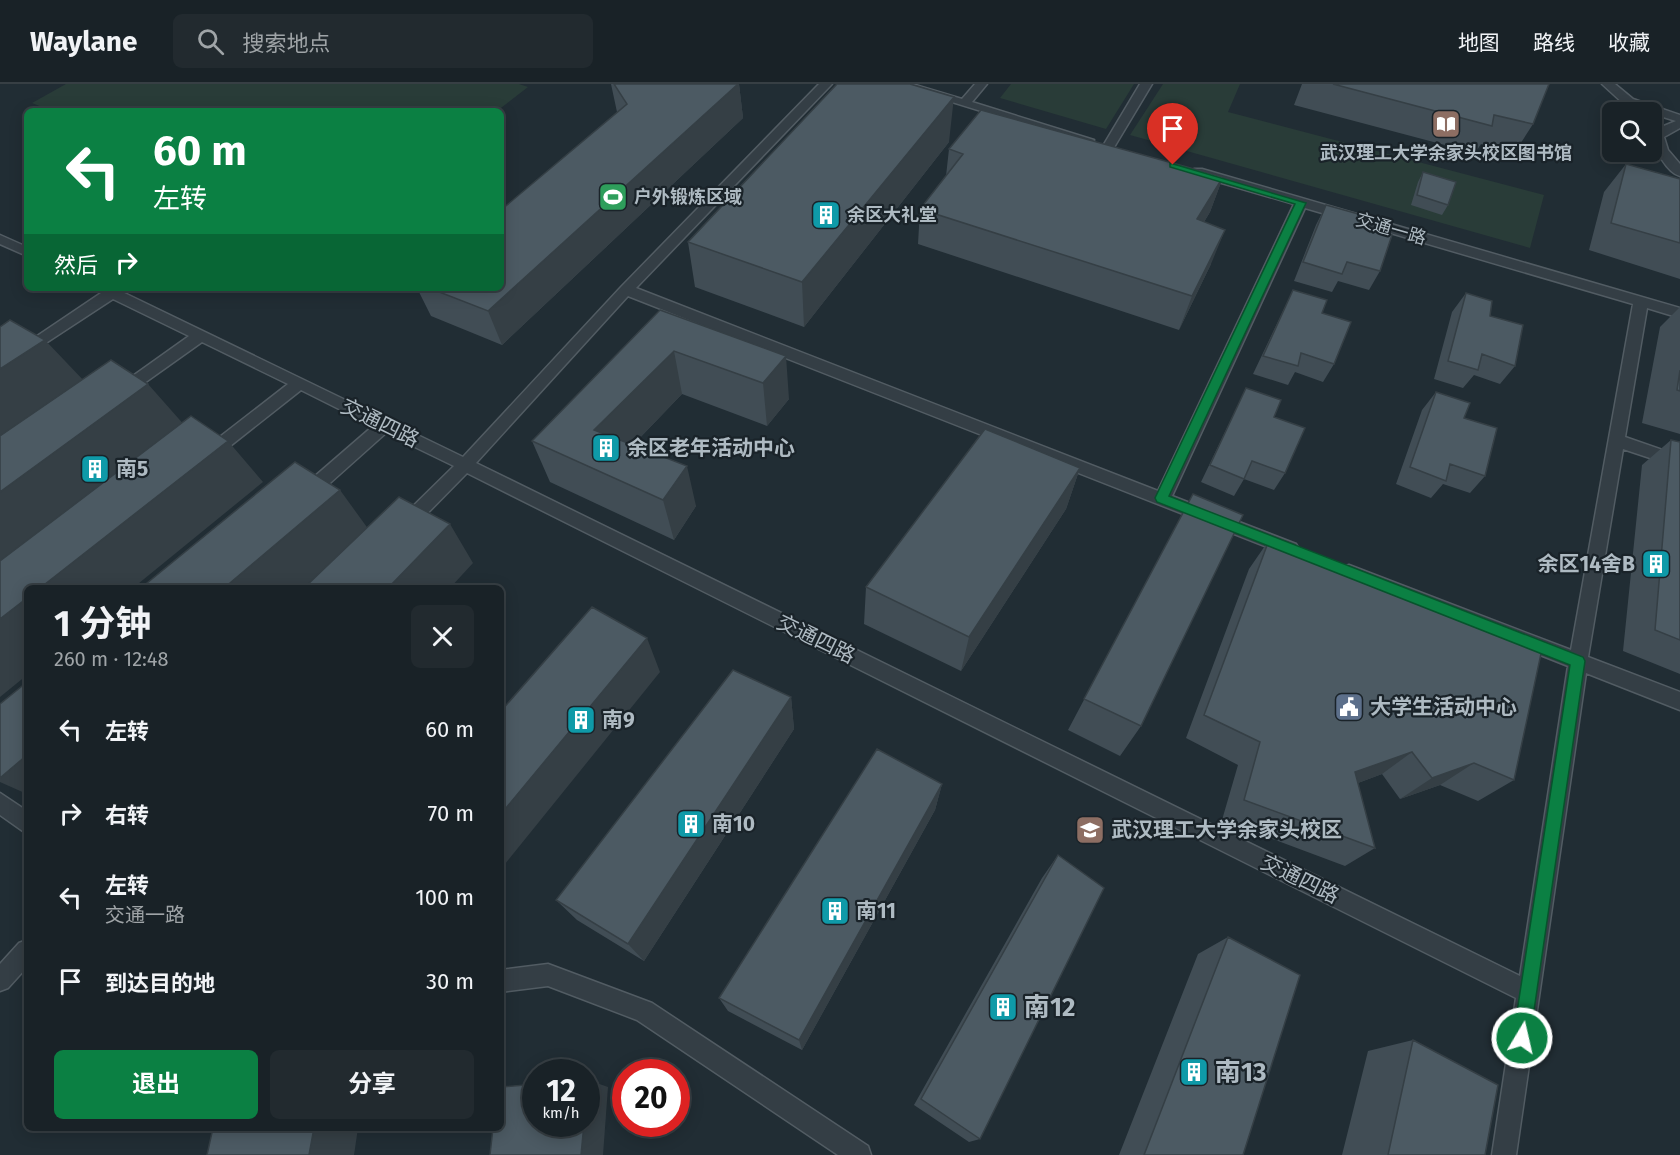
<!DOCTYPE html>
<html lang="zh">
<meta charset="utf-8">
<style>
body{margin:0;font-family:"Fira Sans","Noto Sans SC",sans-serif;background:#222a2f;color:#f1f3f6;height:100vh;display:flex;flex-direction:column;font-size:22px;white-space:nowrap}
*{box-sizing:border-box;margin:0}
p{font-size:20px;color:#9fa4a7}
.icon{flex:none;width:33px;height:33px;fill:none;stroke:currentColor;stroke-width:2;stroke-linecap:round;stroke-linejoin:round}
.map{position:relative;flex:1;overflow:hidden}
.side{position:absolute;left:24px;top:501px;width:480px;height:546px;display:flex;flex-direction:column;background:#192227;border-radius:9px;box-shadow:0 3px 15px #0003,0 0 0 2px #373f44}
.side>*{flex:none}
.banner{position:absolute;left:24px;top:24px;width:480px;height:183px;border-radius:9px;box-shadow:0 3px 15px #0003,0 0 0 2px #373f44;background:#0b8043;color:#fff;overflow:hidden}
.tools{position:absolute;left:1602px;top:18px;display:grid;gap:12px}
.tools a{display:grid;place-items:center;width:60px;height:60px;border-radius:9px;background:#192227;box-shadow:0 3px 15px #0003,0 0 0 2px #373f44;font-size:30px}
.speed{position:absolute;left:522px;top:975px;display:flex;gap:12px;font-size:30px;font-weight:700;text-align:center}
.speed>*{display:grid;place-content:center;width:78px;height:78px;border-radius:50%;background:#192227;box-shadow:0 3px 15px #0003,0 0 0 2px #373f44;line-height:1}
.speed small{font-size:15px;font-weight:400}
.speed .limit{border:9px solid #d22;background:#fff;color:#111}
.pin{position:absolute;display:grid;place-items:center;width:51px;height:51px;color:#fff;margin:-62px -26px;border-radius:50% 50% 50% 0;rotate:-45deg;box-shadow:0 0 6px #0007}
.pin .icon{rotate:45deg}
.me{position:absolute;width:66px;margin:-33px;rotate:9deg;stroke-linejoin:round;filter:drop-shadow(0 0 4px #0008)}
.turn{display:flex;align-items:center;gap:21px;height:126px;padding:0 30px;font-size:27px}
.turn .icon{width:78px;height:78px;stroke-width:2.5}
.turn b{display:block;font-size:42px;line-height:51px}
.then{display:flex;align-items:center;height:57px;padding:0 30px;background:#0003;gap:12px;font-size:22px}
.round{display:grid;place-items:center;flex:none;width:63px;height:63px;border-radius:9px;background:#222a2f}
.headline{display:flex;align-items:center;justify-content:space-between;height:102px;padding:0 30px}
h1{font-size:36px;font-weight:700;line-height:45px}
.primary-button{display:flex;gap:12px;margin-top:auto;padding:12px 30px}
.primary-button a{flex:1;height:69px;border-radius:9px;background:#0b8043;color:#fff;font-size:24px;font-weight:700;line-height:69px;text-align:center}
.primary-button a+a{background:#222a2f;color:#f1f3f6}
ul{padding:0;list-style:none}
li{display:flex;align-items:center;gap:18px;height:84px;padding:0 30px}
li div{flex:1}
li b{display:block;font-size:22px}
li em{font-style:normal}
header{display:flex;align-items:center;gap:36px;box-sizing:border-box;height:84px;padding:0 30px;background:#192227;border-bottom:2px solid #373f44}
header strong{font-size:28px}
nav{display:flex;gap:33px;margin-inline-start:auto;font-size:21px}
.search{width:420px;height:54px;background:#222a2f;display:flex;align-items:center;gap:15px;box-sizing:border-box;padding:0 21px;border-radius:9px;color:#9fa4a7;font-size:22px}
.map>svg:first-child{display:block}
.green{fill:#293c38}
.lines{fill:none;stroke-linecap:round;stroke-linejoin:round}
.service-casing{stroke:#525c63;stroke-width:3}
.service{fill:#343e45;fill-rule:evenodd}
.wall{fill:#414d55}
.shaded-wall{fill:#353f45}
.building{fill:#4c5a63;stroke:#353f45;stroke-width:1.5}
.route{fill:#0b8043;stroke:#07532c;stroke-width:1.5}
.labels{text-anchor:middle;stroke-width:4.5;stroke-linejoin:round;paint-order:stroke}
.far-poi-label{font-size:18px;font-weight:bold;fill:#aebac2;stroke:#1a2329;text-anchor:start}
.far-street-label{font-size:18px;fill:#aebac2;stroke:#1a2329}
.street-label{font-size:21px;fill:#aebac2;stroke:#1a2329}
.poi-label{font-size:21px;font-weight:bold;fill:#aebac2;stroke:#1a2329;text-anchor:start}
.near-poi-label{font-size:26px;font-weight:bold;fill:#aebac2;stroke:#1a2329;text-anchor:start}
</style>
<header>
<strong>Waylane</strong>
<div class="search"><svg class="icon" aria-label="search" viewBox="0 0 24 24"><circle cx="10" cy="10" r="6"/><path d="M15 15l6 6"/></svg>搜索地点</div>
<nav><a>地图</a><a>路线</a><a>收藏</a></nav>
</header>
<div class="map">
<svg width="1680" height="1071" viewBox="0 0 1680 1071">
<rect width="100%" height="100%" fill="#212d34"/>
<path class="green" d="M66,0H519L528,3L497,27H52L32,19Z
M1011,0H1134L1106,45L1000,14Z
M1163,0H1240L1228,28L1544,111L1530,164L1130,51Z"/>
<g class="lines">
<g class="service-casing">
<path id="service" d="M819,0H832L636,204L1158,407L1294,120L1194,91V85H1202L1680,224V234L1647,224L1625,353L1680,372V384L1623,365L1588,573L1680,608V626L1586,589L1516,1071H1492L1516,914L467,389L411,446H399L397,441L399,436L454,382L386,349L311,416H299L297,411L299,406L373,342L301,306L215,374H203L201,370L203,366L288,300L202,258L126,312H116L113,308L116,304L189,252L113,215L0,289V277L101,209L95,204H114L463,373L621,203ZM1305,124L1633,220L1571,566L1349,481L1343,483L1340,488L1343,493L1568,582L1520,892L476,379L628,212L1290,472L1296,470L1299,465L1296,460L1172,412Z
M894,0H912L962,15L975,0H987L972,18L1094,56L1088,60L1084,59Z
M1140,0H1152L1113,65H1105L1103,62Z
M1602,0H1615L1633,15L1680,31V44L1664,53L1668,66L1680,80V92C1666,88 1656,66 1652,53L1659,44L1676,37L1625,21Z
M0,151L27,163V172L0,160Z
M0,709L27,727V750L0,731Z
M27,856V883L8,904L0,907V880L19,859Z
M548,880L652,919L868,1062L871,1071H838L637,936L548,902L501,908V886Z"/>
</g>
<use href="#service" class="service"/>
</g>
<path class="wall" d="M611,0H739L743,34L502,261L431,232L417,204H501L617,28Z
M1302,0H1549L1533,40L1515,68L1481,60L1475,69L1294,21Z
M949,58L804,243L695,203L688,158Z
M949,65L1223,93L1210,128L1204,138L1211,180L1179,246L918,160L920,125L946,92Z
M1626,80L1680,95V195L1589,166L1604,108Z
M1423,88L1448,121L1442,131L1411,121L1418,98Z
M1326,121L1358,142L1380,187L1369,206L1338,197L1332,208L1294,197L1316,141Z
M1293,206L1322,229L1334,280L1323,298L1295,288L1288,301L1253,290Z
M1466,209L1490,232L1515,282L1500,300L1474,291L1463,304L1434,295L1452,228Z
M1680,223V350L1642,339L1660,243Z
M660,226L789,315L767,342L682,310L633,361L696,422L674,456L550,398L532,357Z
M1246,304L1274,333L1285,389L1274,406L1244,395L1234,412L1201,398Z
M1436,308L1464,334L1485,392L1470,409L1443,400L1431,414L1396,400L1422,326Z
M1671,356L1680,358V590L1623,567L1642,381Z
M1080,384L1066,425L961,587L864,540L866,503Z
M1193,410L1141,642L1120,672L1068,646Z
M1269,456L1514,696L1478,717L1440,701L1400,715L1382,690L1358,699L1375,764L1345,782L1222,736L1238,681L1186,654L1249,485Z
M791,613L794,645L644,877L577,836L556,816Z
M942,700L935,726L802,966L728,927L719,914Z
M1058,771L980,1055L969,1058L914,1021L1042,794Z
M1228,853L1243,1071H1119L1198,870Z
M1413,956L1485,1071H1342L1368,967Z"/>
<path class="shaded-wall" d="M738,0H739L743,34L502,261L488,227Z
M954,13L949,58L804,243L802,198Z
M1223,93L1210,128L1184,170L1197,135Z
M1225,146L1211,180L1179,246L1192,212Z
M45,256L86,299L0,359V285Z
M674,267L682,310L608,387L594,346Z
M786,272L789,315L767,342L763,299Z
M148,300L186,343L0,486V408Z
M228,357L263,398L133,504H40Z
M687,382L696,422L674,456L663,416Z
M1080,384L1066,425L961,587L969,553Z
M340,406L369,446L303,504H224Z
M450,440L473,479L450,504H388Z
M27,514V591L0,613V535Z
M647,554L660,588L501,785V730Z
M791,613L794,645L644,877L628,860Z
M1412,668L1382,690L1328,710L1355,688Z
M27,671V710L0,698V694Z
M1474,679L1440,701L1400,715L1432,694Z
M942,700L935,726L802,966L799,956Z
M588,996L608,1003L603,1071H581L584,1040H586V1010Z
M314,1044H358L354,1071H309Z"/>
<path class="building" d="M614,0H738L488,227L429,204H501V126L627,20Z
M837,0H910L954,13L802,198L688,158Z
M1333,0H1549L1533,40L1494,31L1492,42Z
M981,26L1223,93L1197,135L1225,146L1192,212L920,125L963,70L949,65Z
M1626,80L1680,95V159L1611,139Z
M1423,88L1456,98L1448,121L1417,111Z
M1326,121L1362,131L1358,142L1392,151L1380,187L1347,178L1342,190L1303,178Z
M1293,206L1327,216L1322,229L1351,238L1334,280L1301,269L1298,282L1263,272Z
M1466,209L1492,217L1490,232L1523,241L1515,282L1482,270L1478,286L1448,277Z
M660,226L786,272L763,299L674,267L594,346L687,382L663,416L532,357Z
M10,236L45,256L0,285V243Z
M111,276L148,300L0,408V352Z
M1680,286V307L1677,306Z
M1246,304L1281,316L1274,333L1305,344L1285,389L1252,377L1244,395L1210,381Z
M1436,308L1470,319L1464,334L1497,344L1485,392L1450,380L1446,397L1410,383Z
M191,332L228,357L40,504H27V514L0,535V477Z
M985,345L1080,384L969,553L866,503Z
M1671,356L1680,358V556L1655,546Z
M295,378L340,406L224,504H141Z
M1193,410L1243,431L1141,642L1084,615Z
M399,413L450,440L388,504H304Z
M1269,456L1542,565L1514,696L1474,679L1432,694L1412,668L1355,688L1375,764L1244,716L1260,658L1204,631Z
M592,523L647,554L501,730V627Z
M733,586L791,613L628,860L556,816Z
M27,598V671L0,694V620Z
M877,665L942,700L799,956L719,914Z
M1058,771L1104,804L980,1055L921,1015Z
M1228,853L1300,891L1243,1071H1144Z
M1413,956L1498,1001L1485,1071H1388Z
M536,1000V1040H584L581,1071H490L493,1044H501V1003Z
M213,1044H314L309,1071H207Z"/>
<path class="route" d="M1170,79L1306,119L1169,412L1583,573L1585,577L1530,954L1528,961L1522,963L1515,961L1513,954L1570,581L1157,418L1155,414L1295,120L1170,83Z"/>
<defs>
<g id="library-square" transform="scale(1.5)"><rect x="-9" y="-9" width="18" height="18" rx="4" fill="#8d6e63" stroke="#1a2329"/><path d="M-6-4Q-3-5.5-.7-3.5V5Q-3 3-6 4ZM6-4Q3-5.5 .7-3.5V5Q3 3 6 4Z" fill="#fff"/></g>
<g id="stadium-square" transform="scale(1.5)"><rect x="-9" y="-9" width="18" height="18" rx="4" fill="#2e9e5b" stroke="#1a2329"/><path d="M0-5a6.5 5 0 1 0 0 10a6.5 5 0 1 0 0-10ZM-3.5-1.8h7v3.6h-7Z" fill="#fff"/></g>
<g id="building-square" transform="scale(1.5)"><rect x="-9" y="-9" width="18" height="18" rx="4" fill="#0f9aa8" stroke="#1a2329"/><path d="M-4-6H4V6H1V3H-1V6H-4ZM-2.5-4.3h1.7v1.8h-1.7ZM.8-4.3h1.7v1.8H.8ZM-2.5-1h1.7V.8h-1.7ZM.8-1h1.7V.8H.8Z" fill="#fff"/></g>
<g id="civic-square" transform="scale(1.5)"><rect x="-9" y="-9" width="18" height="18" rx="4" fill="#5c6f8a" stroke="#1a2329"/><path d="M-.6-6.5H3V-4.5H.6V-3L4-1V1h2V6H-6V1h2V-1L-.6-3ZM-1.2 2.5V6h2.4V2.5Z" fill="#fff"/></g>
<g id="university-square" transform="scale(1.5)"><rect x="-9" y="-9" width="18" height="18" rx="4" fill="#8d6e63" stroke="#1a2329"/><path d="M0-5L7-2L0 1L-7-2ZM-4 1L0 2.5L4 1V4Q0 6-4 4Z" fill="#fff"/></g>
</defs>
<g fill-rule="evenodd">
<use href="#library-square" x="1446" y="40"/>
<use href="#stadium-square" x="613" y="113"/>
<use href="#building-square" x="826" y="131"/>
<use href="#building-square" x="606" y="364"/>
<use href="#building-square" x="95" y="385"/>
<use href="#building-square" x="1656" y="480"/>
<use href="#civic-square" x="1349" y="623"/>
<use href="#building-square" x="581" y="636"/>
<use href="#building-square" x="691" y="740"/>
<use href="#university-square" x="1090" y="746"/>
<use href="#building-square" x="835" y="827"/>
<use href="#building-square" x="1003" y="923"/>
<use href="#building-square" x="1194" y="988"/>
</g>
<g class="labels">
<g class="far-poi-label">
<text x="1446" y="75" text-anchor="middle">武汉理工大学余家头校区图书馆</text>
<text x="634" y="119">户外锻炼区域</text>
<text x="847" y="137">余区大礼堂</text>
</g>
<g class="far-street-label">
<text transform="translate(1391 145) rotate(16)" y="6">交通一路</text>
</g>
<g class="street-label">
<text transform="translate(380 339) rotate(26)" y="7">交通四路</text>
<text transform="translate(816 555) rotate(26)" y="7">交通四路</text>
<text transform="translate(1300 795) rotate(26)" y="7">交通四路</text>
</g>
<g class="poi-label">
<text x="627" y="371">余区老年活动中心</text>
<text x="116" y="392">南5</text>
<text x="1635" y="487" text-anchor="end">余区14舍B</text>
<text x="1370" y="630">大学生活动中心</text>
<text x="602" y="643">南9</text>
<text x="712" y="747">南10</text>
<text x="1111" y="753">武汉理工大学余家头校区</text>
<text x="856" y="834">南11</text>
</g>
<g class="near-poi-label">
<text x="1024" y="932">南12</text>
<text x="1215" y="997">南13</text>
</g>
</g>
</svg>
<div class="tools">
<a><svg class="icon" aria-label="search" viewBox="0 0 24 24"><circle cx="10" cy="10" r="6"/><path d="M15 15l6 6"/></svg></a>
</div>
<div class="speed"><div>12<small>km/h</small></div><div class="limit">20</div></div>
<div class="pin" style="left:1173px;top:81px;background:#d93025"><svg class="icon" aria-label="arrive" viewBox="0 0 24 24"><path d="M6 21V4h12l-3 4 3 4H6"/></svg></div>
<svg class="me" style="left:1522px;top:954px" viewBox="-20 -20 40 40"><circle r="17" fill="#0b8043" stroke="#fff" stroke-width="3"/><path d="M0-11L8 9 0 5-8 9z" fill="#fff"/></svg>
<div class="banner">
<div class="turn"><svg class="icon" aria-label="left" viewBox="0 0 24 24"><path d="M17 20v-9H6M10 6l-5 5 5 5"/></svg><div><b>60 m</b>左转</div></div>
<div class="then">然后<svg class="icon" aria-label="right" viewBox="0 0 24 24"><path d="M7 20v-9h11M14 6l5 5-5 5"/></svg></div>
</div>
<section class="side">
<div class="headline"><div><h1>1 分钟</h1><p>260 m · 12:48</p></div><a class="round"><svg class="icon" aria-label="close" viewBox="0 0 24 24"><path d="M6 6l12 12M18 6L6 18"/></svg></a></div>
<ul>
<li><svg class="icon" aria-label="left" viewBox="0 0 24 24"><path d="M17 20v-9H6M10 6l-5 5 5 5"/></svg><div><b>左转</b></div><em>60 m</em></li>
<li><svg class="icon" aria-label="right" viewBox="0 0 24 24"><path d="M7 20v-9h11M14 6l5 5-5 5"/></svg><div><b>右转</b></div><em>70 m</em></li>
<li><svg class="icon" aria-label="left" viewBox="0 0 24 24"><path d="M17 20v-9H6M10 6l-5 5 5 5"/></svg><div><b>左转</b><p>交通一路</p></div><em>100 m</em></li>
<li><svg class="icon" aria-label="arrive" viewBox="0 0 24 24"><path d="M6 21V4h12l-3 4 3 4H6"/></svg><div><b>到达目的地</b></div><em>30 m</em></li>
</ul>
<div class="primary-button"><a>退出</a><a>分享</a></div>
</section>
</div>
